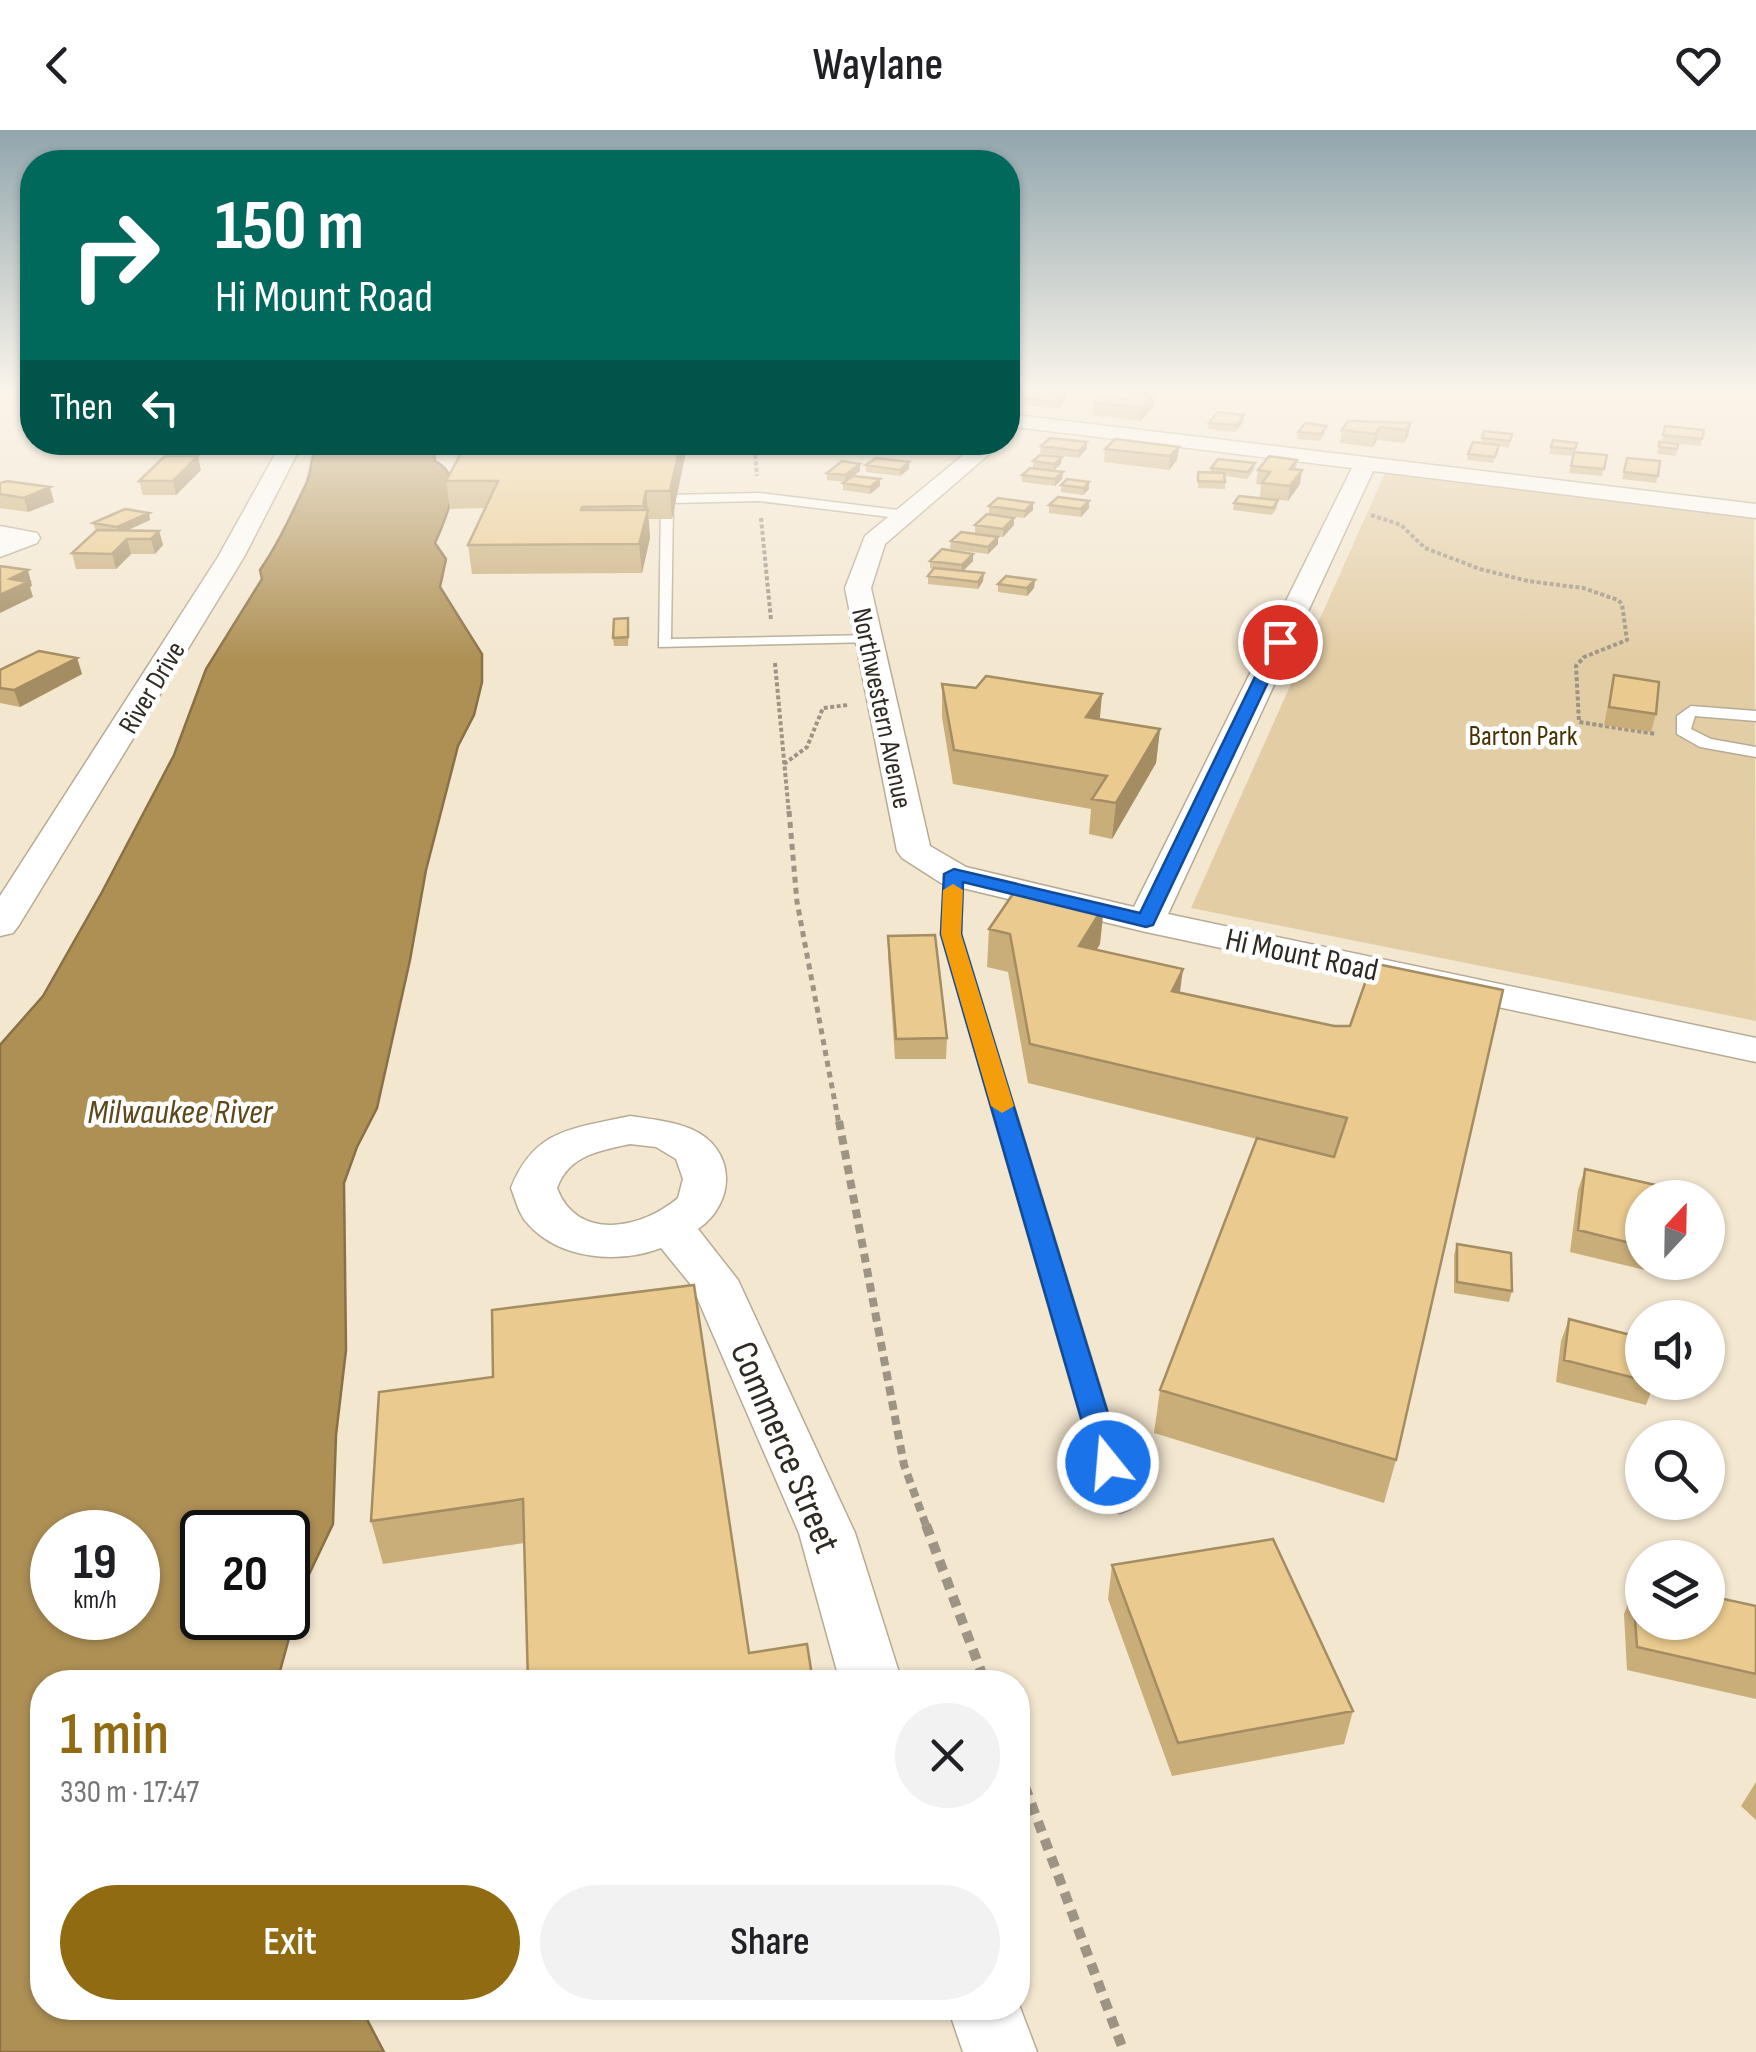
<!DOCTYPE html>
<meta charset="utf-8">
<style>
body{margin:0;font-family:"Sofia Sans Condensed",sans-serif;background:#f2f2f2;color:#202124;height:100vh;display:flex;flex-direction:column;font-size:38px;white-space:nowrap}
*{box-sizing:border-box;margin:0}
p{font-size:32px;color:#757577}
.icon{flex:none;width:55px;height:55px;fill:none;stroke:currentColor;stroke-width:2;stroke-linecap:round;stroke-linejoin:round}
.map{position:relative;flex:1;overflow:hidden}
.sheet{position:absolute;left:30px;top:1540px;width:1000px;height:350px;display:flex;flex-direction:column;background:#fff;border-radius:40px;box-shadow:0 2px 8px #0004}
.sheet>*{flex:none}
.top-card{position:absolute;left:20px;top:20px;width:1000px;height:305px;border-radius:40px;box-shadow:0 2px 8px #0004;background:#00695c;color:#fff;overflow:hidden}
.needle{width:65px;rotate:22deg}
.controls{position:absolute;left:1625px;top:1050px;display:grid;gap:20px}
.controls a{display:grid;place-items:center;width:100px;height:100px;border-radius:50%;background:#fff;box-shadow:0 2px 8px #0004;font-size:50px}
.speed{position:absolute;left:30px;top:1380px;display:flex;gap:20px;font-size:50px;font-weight:700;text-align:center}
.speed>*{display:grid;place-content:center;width:130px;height:130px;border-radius:50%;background:#fff;box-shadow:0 2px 8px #0004;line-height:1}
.speed small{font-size:25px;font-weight:400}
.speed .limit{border:5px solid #111;border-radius:15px;background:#fff;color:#111}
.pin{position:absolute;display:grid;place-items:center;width:85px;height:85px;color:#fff;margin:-42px;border:5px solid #fff;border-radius:50%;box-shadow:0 2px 10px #0007}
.me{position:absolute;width:110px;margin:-55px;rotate:343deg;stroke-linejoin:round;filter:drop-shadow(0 0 8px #0008)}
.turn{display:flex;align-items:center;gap:35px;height:210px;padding:0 30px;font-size:45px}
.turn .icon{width:130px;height:130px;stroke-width:2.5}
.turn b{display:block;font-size:70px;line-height:85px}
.then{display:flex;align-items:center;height:95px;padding:0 30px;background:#0003;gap:20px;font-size:38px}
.round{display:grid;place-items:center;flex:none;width:105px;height:105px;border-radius:52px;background:#f2f2f2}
.overview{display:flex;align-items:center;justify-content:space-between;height:170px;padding:0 30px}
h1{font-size:60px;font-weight:600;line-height:75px;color:#906b11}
.primary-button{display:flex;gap:20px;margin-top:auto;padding:20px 30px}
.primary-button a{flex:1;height:115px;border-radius:60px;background:#906b11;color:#fff;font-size:40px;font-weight:600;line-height:115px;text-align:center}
.primary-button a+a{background:#f2f2f2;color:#202124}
header{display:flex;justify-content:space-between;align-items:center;height:130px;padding:0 30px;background:#fff;font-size:45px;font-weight:600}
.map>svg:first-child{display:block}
.green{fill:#e3cda5}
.water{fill:#ae9055;stroke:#887146;stroke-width:2.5;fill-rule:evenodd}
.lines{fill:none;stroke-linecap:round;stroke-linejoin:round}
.lane-casing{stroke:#b6ab95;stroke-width:3}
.street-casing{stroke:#b6ab95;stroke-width:3}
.path-far3{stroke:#9d9484;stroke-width:4;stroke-dasharray:4 2.5;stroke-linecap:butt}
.path-far2{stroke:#9d9484;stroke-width:5;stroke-dasharray:6 5;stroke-linecap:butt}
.path-far1{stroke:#9d9484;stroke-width:8;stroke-dasharray:9 6;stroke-linecap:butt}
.path{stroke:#9d9484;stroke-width:10;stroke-dasharray:11 8;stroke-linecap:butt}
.lane{fill:#fff;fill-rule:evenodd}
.street{fill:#fff;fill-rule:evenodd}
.wall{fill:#c9ae7a}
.shaded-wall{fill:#a48d63}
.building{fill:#eaca8e;stroke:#a48d63;stroke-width:2.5}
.route{fill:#1a73e8;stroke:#114b97;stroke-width:2.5}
.slow{fill:#f59e0b}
.labels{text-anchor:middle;stroke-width:9;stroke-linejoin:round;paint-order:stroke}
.far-street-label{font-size:28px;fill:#2f2a22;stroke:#fff}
.far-park-label{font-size:28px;fill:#483200;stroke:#fff}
.street-label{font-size:32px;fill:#2f2a22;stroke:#fff}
.water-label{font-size:35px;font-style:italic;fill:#5e481a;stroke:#fff}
.near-street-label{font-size:38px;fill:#2f2a22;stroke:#fff}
</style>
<header><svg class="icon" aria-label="back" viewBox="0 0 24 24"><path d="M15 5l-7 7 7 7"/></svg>Waylane<svg class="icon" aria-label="heart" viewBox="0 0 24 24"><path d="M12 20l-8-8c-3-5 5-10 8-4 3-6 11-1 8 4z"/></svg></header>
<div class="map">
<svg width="1756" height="1922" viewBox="0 0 1756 1922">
<rect width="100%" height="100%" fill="#f3e7d0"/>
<path class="green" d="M1385,343L1754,387L1756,891L1191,778Z"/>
<path class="water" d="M320,313H441L445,319L434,324L435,331C467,347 446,387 435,413L446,429L440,457L482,524V552L474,585L458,616L426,740L410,830L377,978L357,1017L344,1053L346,1220L336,1305L333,1394L303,1457L277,1552H42V1878H361L384,1922H0V915L43,866L102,762L174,625L206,539L262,449L260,440C278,414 291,385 305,356C313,341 309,325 320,313ZM52,1402H138V1488H52ZM202,1402H288V1488H202Z"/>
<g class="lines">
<g class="lane-casing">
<path id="lane" d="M759,363L906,381L912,385L906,389L759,371L673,373L671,509L870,505L877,509L875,512L659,517L661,369L667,365Z
M1691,576L1756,581V591L1695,586L1691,599L1711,609L1756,617V627L1700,617L1677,604V586Z
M954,739L963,745L961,804L1135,1371L1130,1379L1120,1383L1110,1379L1105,1371L941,804L945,745Z"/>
</g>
<g class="street-casing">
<path id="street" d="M1008,284L1756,374V388L1373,341L1168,784L1756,908V932L1146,802L954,756L941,753L902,728L897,721L845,458L865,406L979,312H1003L885,414L871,458L930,716L966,737L1134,777L1352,338L1008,296Z
M282,312H303L244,427L19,795L13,803L0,806V766L218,427Z
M0,396L37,403L40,408L37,413L0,427Z
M630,986C650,989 672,991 691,999C737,1019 736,1073 698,1099L738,1150L855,1403L902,1552H840L799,1403L692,1156L661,1118C619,1134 560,1130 528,1094C519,1085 516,1071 511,1058C535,998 573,999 630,986ZM630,1014L656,1017L676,1029L683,1049L678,1068C642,1099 577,1112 557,1058C569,1025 599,1021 630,1014Z
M1018,1872L1037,1922H963L948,1878H1018Z"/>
</g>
<path class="path-far3" d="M754,312L757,346
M1371,385L1401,395L1425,418L1480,439L1528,451L1583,458L1618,470L1622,474L1627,510L1584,527L1576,536L1579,592L1656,604
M761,388L771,490
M775,533L789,684
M784,634L807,617L823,578L848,575"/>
<path class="path-far2" d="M789,681L797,772L839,994"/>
<path class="path-far1" d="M839,991L904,1335L927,1398"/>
<path class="path" d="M926,1395L985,1552
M1018,1638L1124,1922"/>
<use href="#lane" class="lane"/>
<use href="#street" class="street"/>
</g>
<path class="wall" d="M1065,265V272L1057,279L1018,274L1019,268Z
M1125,269L1153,277L1140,291L1093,285L1094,272Z
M1243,292L1235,302L1208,299L1209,293Z
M1411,293L1408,306L1404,313L1377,310L1373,317L1340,313L1342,300Z
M1665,296L1702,309L1701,316L1662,312Z
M1484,301L1512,304L1509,318L1499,316L1493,333L1467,330L1468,324L1481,313Z
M1298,302H1326L1320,311L1297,309Z
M1553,310L1577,313L1574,322L1607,325L1602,346L1569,343L1573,326L1549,324Z
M467,312H688L672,389H649L650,408L642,443L472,444L468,415L485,378L450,379L446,351Z
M898,312H935L930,317Z
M1087,312V319L1078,328L1040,323L1041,316Z
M1659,312L1678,314L1676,326L1657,324Z
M1179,317L1177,330L1169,340L1104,332L1105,319Z
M1627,328L1658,346L1656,353L1622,349Z
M1297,330L1296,340L1300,354L1288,371L1260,367L1261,355L1256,354L1258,340Z
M1033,331L1061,334L1054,340L1033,338Z
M1255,333L1254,340L1247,349L1225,346V359L1198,358V342L1210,343L1211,338Z
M860,334V341L845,352L827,350V343Z
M866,335L909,339L900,346L866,342Z
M201,340L176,365H143L139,351Z
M1022,345L1062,349L1055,356L1022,352Z
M0,353L54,372L28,382L0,378Z
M843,353L880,356L870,364L843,360Z
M1061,355L1089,359L1083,365L1061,362Z
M1278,370L1277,378L1272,385L1233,380L1234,373Z
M1033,373V380L1024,388L989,384V376Z
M1049,375L1089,378L1081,387L1049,383Z
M149,383L150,390L128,400L159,401L163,415L155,424H131L116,439H76L72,423L96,401L93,393Z
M1014,388V395L1003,407L975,403V395Z
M998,407V414L988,424L950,419L951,411Z
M930,431H973L963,441L983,451L978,459L928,454V446L934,439L930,438Z
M1035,450L1034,458L1027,466L998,462V454Z
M629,496L628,516H614L613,508Z
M77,528L82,544L20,577L0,573V540Z
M1614,545L1656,584L1651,602L1604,595Z
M942,554L976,558L1102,564L1099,590L1160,599L1156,633L1112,709L1089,704L1091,679L953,654L942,587Z
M989,799L1100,814L1096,820L1180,863L1334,896L1396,1330L1384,1373L1154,1303L1160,1260L1257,1009L1028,953L1008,842L987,837Z
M888,806L947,908L946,929H895L888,826Z
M1585,1039L1642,1068V1132H1648L1645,1140L1570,1122L1578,1060Z
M1457,1114L1512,1161L1509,1172L1454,1163V1125Z
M1569,1189L1642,1208V1252H1655L1646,1275L1556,1252L1561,1211Z
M379,1262L749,1523L528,1552L524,1413L383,1434L371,1391Z
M1112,1435L1353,1581L1344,1614L1172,1646L1108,1469Z
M1633,1461L1710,1478L1715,1467L1756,1476V1569L1627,1540L1624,1484Z
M1756,1652V1690L1741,1676Z"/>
<path class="shaded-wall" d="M1008,261H1017L1008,269Z
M1155,264L1153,277L1140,291L1141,278Z
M1065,265V272L1057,279V272Z
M1244,285L1243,292L1235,302L1236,295Z
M1411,293L1408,306L1404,313L1406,300Z
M1380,297L1377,310L1373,317L1375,304Z
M681,312H688L672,389L670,361Z
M1087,312V319L1078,328L1079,321Z
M1179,317L1177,330L1169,340L1170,326Z
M198,326L201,340L176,365L173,351Z
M1062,327L1061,334L1054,340L1055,334Z
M909,332V339L900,346V340Z
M860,334V341L845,352V345Z
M1302,340L1300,354L1288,371L1290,356Z
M1063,342L1062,349L1055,356V349Z
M880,349V356L870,364V357Z
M1089,352V359L1083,365L1084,358Z
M50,357L54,372L28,382L24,368Z
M646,361L650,408L642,443L639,414L644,394L643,376Z
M1089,371V378L1081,387V379Z
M1033,373V380L1024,388L1025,381Z
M149,383L150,390L119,404L117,397Z
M1014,388V395L1003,407V399Z
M159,401L163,415L155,424L151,409Z
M998,407V414L988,424V417Z
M127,409L131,424L116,439L112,424Z
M973,424V431L961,443L962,435Z
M28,440L32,456L30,457L33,467L0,483V465L10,449Z
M984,443L983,451L978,459V452Z
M1035,450L1034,458L1027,466V458Z
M77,528L82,544L20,577L14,560Z
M1102,564L1099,598L1086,587Z
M1160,599L1156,633L1112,709L1116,673Z
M1104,776L1100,814L1076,854L1079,816Z
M1183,839L1178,877L1172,861Z"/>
<path class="building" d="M1026,261H1029L1065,265L1057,272L1019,268Z
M1133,262L1155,264L1141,278L1094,272L1100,266L1125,269Z
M1218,282L1244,285L1236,295L1209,293Z
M1348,291L1411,293L1406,300L1380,297L1375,304L1342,300Z
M1305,293L1327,296L1321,304L1298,302Z
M1665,296L1704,300L1702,309L1663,305Z
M1484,301L1512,304L1510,311L1482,308Z
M1050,308L1087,312L1079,321L1041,316Z
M1115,309L1179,317L1170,326L1105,319Z
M1553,310L1577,313L1575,319L1551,317Z
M467,312H681L670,361H646L643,376L582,377L581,380H648L639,414L468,415L498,351H446Z
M1473,312L1499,315L1495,327L1468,324Z
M1659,312L1678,314L1677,319L1659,317Z
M1574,322L1607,325L1604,339L1571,336Z
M1040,325L1062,327L1055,334L1033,331Z
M165,326H198L173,351H139Z
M1269,326L1297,330L1290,339L1302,340L1290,356L1262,353L1270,342L1258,340Z
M876,328L909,332L900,340L866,335Z
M1627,328L1660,331L1658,346L1624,342Z
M1218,329L1255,333L1248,342L1211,338Z
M842,331L860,334L845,345L827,343Z
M1030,338L1063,342L1055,349L1022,345Z
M1198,342L1224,343L1225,352L1198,351Z
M853,346L880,349L870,357L843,353Z
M1067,349L1089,352L1084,358L1061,355Z
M7,351L50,357L24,368L0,364V353Z
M1239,366L1278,370L1273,378L1234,373Z
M1058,367L1089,371L1081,379L1049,375Z
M998,368L1033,373L1025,381L989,376Z
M125,379L149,383L117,397L93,393Z
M987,384L1014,388L1003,399L975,395Z
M97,400L159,401L151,409H127L112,424L72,423Z
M961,402L998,407L988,417L951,411Z
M942,419L973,424L962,435L930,431Z
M0,436L28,440L10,449L28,452L0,465Z
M934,438L984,443L978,452L928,446Z
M1006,446L1035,450L1027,458L998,454Z
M628,488V507L613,508L614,489Z
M39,521L77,528L14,560L0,558V540Z
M1614,545L1659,552L1656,584L1609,577Z
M986,546L1102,564L1086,587L1160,599L1116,673L1092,669L1107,646L954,620L942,554L976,558Z
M1017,758L1104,776L1079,816L1183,839L1172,861L1334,896H1350L1372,833L1503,860L1396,1330L1160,1260L1257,1008L1334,1027L1347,988L1030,914L1010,804L989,799Z
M935,805L947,908L896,909L888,806Z
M1585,1039L1660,1056L1659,1068H1642V1116L1578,1100Z
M1457,1114L1511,1123L1512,1161L1457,1152Z
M694,1155L749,1523L807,1514L813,1552H528L523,1369L371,1391L379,1262L493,1247L492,1180Z
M1569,1189L1642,1208V1250L1564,1230Z
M1273,1409L1353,1581L1178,1613L1112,1435Z
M1633,1461L1642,1463V1492H1708V1478L1717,1480L1715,1467L1756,1476V1544L1637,1517Z"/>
<linearGradient id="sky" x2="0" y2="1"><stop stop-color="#91a6ad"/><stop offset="0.49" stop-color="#faf4ea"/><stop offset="1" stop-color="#faf4ea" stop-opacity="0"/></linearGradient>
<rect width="1756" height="530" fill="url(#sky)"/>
<path class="route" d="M1280,508L1287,512L1153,795L1146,797L963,752L961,804L1123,1333L1119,1341L1108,1344L1098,1341L1094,1333L941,804L944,744L954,739L1140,783L1272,512Z"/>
<path class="slow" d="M953,754L963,760L961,804L1014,976L1002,983L991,976L941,804L943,760Z"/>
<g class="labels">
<g class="far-street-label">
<text transform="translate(151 557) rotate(-59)" y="10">River Drive</text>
<text transform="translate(883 578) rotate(78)" y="10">Northwestern Avenue</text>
</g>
<g class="far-park-label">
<text x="1523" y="615">Barton Park</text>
</g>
<g class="street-label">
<text transform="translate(1302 824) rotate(12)" y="11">Hi Mount Road</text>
</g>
<g class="water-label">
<text x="180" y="993">Milwaukee River</text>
</g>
<g class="near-street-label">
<text transform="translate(786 1317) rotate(67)" y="13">Commerce Street</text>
</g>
</g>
</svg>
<div class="controls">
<a><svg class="needle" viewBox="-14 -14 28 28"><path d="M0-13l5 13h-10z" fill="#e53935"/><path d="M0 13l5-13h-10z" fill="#757577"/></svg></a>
<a><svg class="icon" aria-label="sound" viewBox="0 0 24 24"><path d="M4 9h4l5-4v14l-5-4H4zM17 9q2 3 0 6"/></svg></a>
<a><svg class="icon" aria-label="search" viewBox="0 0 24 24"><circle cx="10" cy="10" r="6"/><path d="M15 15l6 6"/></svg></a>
<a><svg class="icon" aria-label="layers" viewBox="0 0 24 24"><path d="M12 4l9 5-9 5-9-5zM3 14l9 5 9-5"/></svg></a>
</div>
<div class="speed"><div>19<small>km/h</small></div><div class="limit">20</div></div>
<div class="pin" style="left:1280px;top:512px;background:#d93025"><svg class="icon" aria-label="arrive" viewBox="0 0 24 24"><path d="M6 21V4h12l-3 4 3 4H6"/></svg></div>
<svg class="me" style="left:1108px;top:1333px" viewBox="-20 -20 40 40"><circle r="17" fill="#1a73e8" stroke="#fff" stroke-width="3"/><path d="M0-11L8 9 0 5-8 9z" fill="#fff"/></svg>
<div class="top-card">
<div class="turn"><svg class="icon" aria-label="right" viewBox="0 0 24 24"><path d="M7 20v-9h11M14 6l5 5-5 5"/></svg><div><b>150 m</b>Hi Mount Road</div></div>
<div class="then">Then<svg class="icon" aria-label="left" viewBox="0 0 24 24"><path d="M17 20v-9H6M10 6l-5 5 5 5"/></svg></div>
</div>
<section class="sheet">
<div class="overview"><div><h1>1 min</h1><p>330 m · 17:47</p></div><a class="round"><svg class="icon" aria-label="close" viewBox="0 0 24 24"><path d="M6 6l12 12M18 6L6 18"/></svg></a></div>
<div class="primary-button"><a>Exit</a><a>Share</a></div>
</section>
</div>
